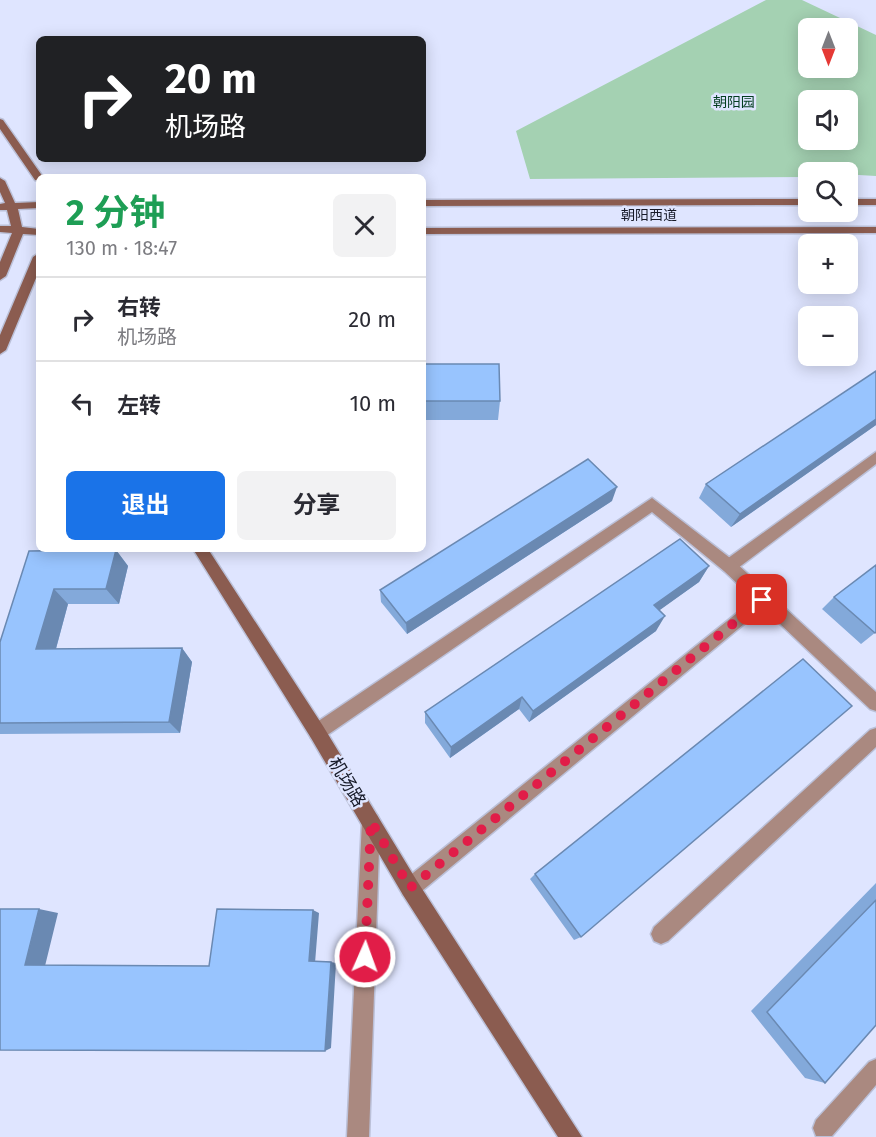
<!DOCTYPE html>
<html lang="zh">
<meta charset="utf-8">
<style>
body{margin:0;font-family:"Fira Sans","Noto Sans SC",sans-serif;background:#f2f2f3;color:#2b2b33;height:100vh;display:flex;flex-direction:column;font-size:22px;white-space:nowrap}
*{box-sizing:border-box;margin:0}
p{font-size:20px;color:#7c7c81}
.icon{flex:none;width:33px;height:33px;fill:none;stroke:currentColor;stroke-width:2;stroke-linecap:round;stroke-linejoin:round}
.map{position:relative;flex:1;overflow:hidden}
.side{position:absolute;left:36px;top:174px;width:390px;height:378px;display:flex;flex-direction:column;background:#fff;border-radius:9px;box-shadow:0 3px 15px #0003}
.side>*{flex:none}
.top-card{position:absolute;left:36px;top:36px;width:390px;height:126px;border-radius:9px;box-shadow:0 3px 15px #0003;background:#202124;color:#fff;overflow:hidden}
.needle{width:39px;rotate:180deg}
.controls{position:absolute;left:798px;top:18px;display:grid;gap:12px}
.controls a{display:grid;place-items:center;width:60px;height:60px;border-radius:9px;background:#fff;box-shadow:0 3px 15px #0003;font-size:30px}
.pin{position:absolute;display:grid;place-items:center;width:51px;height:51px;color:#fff;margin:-26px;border-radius:12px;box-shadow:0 3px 9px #0006}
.me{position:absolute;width:66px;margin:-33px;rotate:2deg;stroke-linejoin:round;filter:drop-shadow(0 0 4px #0008)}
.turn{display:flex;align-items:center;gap:21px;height:126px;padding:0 30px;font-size:27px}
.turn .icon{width:78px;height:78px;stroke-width:2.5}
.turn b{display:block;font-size:42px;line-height:51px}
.round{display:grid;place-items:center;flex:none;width:63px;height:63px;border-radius:9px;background:#f2f2f3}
.headline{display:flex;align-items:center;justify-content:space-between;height:102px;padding:0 30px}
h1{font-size:36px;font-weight:700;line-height:45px;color:#1e9e55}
.primary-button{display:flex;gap:12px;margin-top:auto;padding:12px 30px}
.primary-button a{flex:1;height:69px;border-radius:9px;background:#1a73e8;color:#fff;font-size:24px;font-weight:700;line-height:69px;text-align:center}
.primary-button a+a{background:#f2f2f3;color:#2b2b33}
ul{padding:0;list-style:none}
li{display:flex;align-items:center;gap:18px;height:84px;padding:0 30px;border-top:2px solid #e1e1e2}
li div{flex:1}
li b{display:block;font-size:22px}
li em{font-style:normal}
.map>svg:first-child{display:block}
.green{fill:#a4d1b2;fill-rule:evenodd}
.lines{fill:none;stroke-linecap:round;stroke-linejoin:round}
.lane-casing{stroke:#bbc0d8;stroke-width:3}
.street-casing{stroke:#bbc0d8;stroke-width:3}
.secondary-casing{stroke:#bbc0d8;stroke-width:3}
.lane{fill:#aa8980;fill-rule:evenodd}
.street{fill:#aa8980;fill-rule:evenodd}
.secondary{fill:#8b5c50;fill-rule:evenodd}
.wall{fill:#83a9da}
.shaded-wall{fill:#6a89b2}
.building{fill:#98c4fe;stroke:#6a89b2;stroke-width:1.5}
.route{stroke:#e11d48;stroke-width:10;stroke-dasharray:0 18}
.labels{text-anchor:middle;stroke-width:5;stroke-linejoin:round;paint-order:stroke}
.far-park-label{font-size:14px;fill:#033d20;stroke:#dfe5ff}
.far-street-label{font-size:14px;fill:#171a29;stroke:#dfe5ff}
.near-street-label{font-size:18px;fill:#171a29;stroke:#dfe5ff}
</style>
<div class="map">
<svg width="876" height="1137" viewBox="0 0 876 1137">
<rect width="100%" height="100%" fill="#dfe5ff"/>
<path class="green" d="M766,0H802L876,35V176L808,172V177L530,179L516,131ZM808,28H848V68H808ZM808,100H848V140H808Z"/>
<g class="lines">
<g class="lane-casing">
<path id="lane" d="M876,452V464L734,571L729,572L724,571L722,566L724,561Z
M762,593L767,595L770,600L767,605L417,895L410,897L403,895L401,888L403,881Z
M876,728V747L668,941L661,944L654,941L651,934L654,927L870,730Z
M876,1059V1085L832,1136H816L813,1128L816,1120L869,1062Z"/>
</g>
<g class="street-casing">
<path id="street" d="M652,498L734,561L876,692V711L870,709L724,571L652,512L323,738L317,740L311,738L309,732L311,726Z
M371,812L377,815L380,821L369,1137H347L362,821L365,815Z"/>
</g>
<g class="secondary-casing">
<path id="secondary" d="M0,119L3,120L43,177H39V181L35,180L0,129Z
M0,178L5,181L15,203L39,202V208L18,209L22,227L39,229V235L23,234L6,276L0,280V262L12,233L0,232V226H11L7,210H0V204L5,203L0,192Z
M808,199V205L423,206V200Z
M848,199H876V205H848Z
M876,227V233L423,234V228Z
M39,253V271L6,350L0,354V335L33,257Z
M193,549H208L323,726L417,881L582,1137H558L403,895L311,738Z"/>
</g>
<use href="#lane" class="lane"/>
<use href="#street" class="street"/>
<use href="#secondary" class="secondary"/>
</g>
<path class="wall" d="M423,364L500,401L498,420H423Z
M876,371V425L731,527L699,498L706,484Z
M612,501L407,634L381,602L380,590Z
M116,550L128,566L119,604H68L56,649L182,648L192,662L180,733L0,734V642L29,551Z
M709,566L699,582L659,610L656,631L529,722L519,709L450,758L425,723V712Z
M834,597L876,632L861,644L822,609Z
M535,874L581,937L574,940L530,879Z
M876,883V1025L825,1083L805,1078L751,1011Z"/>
<path class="shaded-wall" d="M876,419V425L731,527L740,514Z
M617,487L612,501L407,634L406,623Z
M116,550L128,566L119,604L106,589Z
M709,566L699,582L646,620L654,605Z
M54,589L68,604L52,663L36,649Z
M665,616L656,631L529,722L533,711Z
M182,648L192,662L180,733L169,722Z
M522,697L519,709L450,758L451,747Z
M39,909L58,913L45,966L25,965Z
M313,910L319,913L315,963L309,961Z
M331,962L336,963L331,1048L325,1051Z"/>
<path class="building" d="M423,364H499L500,401H423Z
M876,371V419L740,514L706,484Z
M588,459L617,487L406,623L380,590Z
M680,539L709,566L654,605L665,616L533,711L522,697L451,747L425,712Z
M116,550L106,589H54L36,649L182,648L169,722L0,723V642L29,551Z
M876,565V632L875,633L834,597Z
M803,659L852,706L581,937L535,874Z
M876,900V1025L825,1083L767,1012Z
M0,909H39L25,965L209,966L217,909L313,910L309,961L331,962L325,1051L0,1050Z"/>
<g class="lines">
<path class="route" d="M365,957L371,821L410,888L762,600"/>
</g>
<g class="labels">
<g class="far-park-label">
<text x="734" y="107">朝阳园</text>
</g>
<g class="far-street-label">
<text x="649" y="220">朝阳西道</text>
</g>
<g class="near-street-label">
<text transform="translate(347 782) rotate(59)" y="6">机场路</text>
</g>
</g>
</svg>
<div class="controls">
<a><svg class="needle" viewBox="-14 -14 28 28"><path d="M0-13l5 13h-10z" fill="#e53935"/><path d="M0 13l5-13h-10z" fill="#7c7c81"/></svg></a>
<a><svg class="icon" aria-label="sound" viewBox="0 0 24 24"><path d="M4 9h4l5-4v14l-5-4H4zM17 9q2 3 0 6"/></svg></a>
<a><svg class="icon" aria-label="search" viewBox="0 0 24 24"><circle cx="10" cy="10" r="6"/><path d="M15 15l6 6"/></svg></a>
<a>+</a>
<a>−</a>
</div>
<div class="pin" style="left:762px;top:600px;background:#d93025"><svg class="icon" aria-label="arrive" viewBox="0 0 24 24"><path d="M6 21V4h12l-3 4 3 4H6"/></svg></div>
<svg class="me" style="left:365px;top:957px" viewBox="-20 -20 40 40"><circle r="17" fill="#e11d48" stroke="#fff" stroke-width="3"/><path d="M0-11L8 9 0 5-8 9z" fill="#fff"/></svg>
<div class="top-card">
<div class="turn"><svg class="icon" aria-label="right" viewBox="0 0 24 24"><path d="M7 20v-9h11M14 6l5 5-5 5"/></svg><div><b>20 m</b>机场路</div></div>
</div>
<section class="side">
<div class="headline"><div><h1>2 分钟</h1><p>130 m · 18:47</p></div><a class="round"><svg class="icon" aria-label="close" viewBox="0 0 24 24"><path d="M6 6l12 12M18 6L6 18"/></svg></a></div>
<ul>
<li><svg class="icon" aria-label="right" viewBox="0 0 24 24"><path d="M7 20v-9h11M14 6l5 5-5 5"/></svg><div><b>右转</b><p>机场路</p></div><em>20 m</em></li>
<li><svg class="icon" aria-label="left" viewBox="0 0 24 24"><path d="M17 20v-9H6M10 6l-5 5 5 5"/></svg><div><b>左转</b></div><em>10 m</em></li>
</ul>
<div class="primary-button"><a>退出</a><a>分享</a></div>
</section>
</div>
